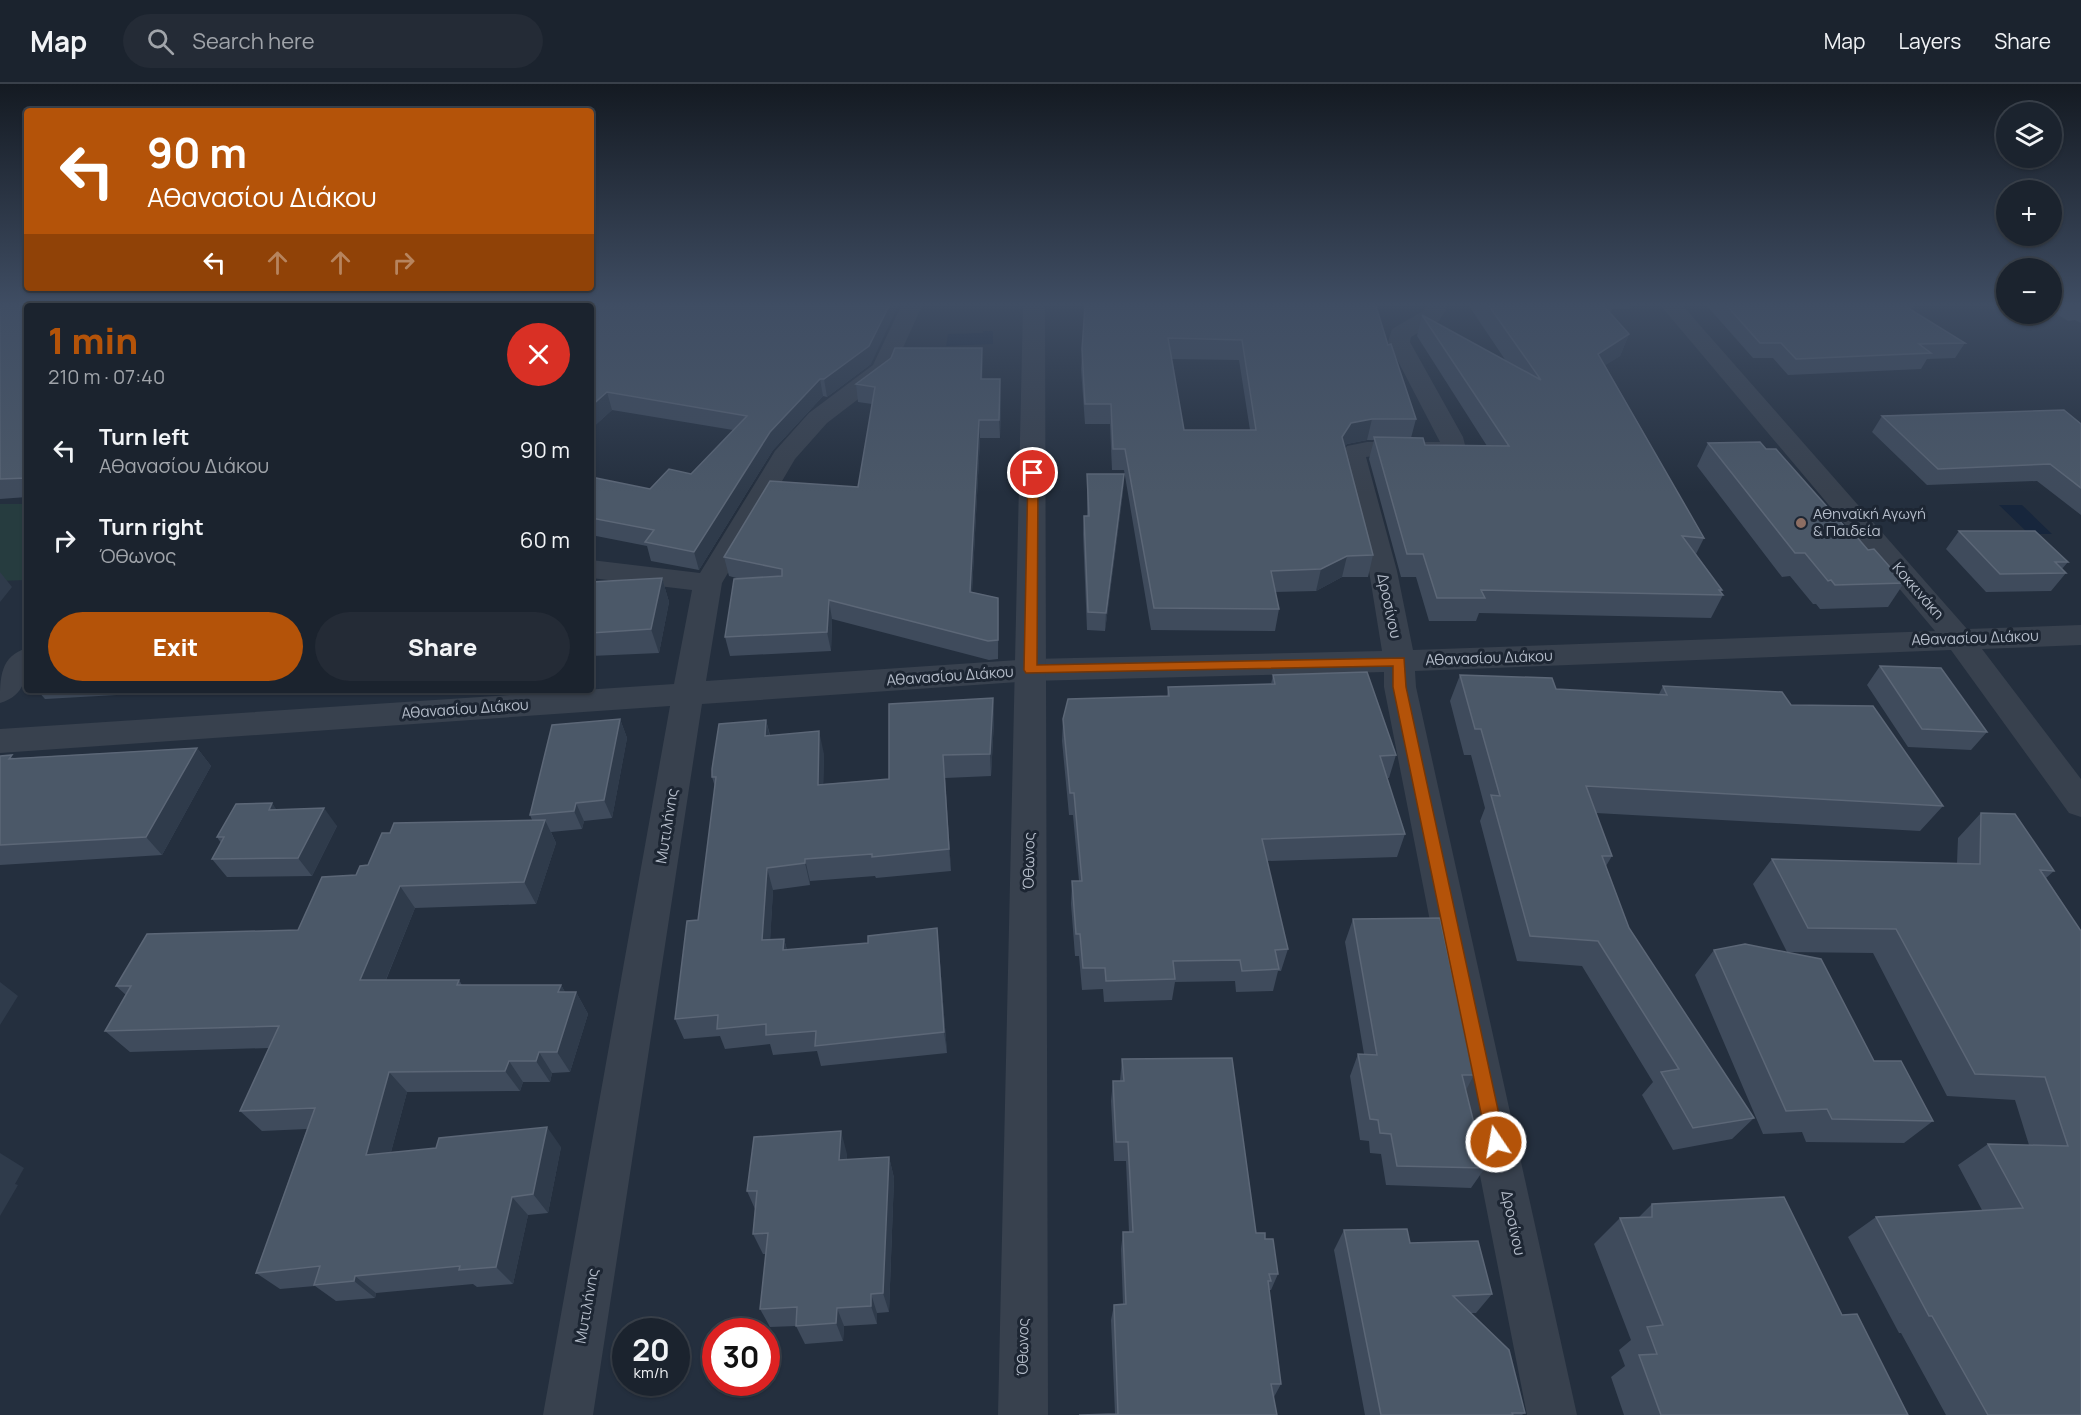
<!DOCTYPE html>
<meta charset="utf-8">
<style>
body{margin:0;font-family:Manrope,sans-serif;background:#242b36;color:#f1f3f6;height:100vh;display:flex;flex-direction:column;font-size:22px;white-space:nowrap}
*{box-sizing:border-box;margin:0}
p{font-size:20px;color:#a0a4aa}
.icon{flex:none;width:33px;height:33px;fill:none;stroke:currentColor;stroke-width:2;stroke-linecap:round;stroke-linejoin:round}
.map{position:relative;flex:1;overflow:hidden}
.details{position:absolute;left:24px;top:219px;width:570px;height:390px;display:flex;flex-direction:column;background:#1b232e;border-radius:6px;box-shadow:0 2px 4px #0004,0 0 0 2px #39404a}
.details>*{flex:none}
.hud{position:absolute;left:24px;top:24px;width:570px;height:183px;border-radius:6px;box-shadow:0 2px 4px #0004,0 0 0 2px #39404a;background:#b45309;color:#fff;overflow:hidden}
.controls{position:absolute;left:1996px;top:18px;display:grid;gap:12px}
.controls a{display:grid;place-items:center;width:66px;height:66px;border-radius:50%;background:#1b232e;box-shadow:0 2px 4px #0004,0 0 0 2px #39404a;font-size:30px}
.speed{position:absolute;left:612px;top:1234px;display:flex;gap:12px;font-size:30px;font-weight:700;text-align:center}
.speed>*{display:grid;place-content:center;width:78px;height:78px;border-radius:50%;background:#1b232e;box-shadow:0 2px 4px #0004,0 0 0 2px #39404a;line-height:1}
.speed small{font-size:15px;font-weight:400}
.speed .limit{border:9px solid #d22;background:#fff;color:#111}
.pin{position:absolute;display:grid;place-items:center;width:51px;height:51px;color:#fff;margin:-26px;border:3px solid #fff;border-radius:50%;box-shadow:0 2px 6px #0007}
.me{position:absolute;width:66px;margin:-33px;rotate:348deg;stroke-linejoin:round;filter:drop-shadow(0 0 4px #0008)}
.turn{display:flex;align-items:center;gap:21px;height:126px;padding:0 24px;font-size:27px}
.turn .icon{width:78px;height:78px;stroke-width:2.5}
.turn b{display:block;font-size:42px;line-height:51px}
.lanes{display:flex;align-items:center;height:57px;padding:0 24px;background:#0003;justify-content:center;gap:30px;direction:ltr}
.lanes .off{opacity:.35}
.round{display:grid;place-items:center;flex:none;width:63px;height:63px;border-radius:32px;background:#242b36}
.summary{display:flex;align-items:center;justify-content:space-between;height:102px;padding:0 24px}
h1{font-size:36px;font-weight:800;line-height:45px;color:#b45309}
.action{display:flex;gap:12px;margin-top:auto;padding:12px 24px}
.action a{flex:1;height:69px;border-radius:36px;background:#b45309;color:#fff;font-size:24px;font-weight:800;line-height:69px;text-align:center}
.action a+a{background:#242b36;color:#f1f3f6}
ul{padding:0;list-style:none}
li{display:flex;align-items:center;gap:18px;height:90px;padding:0 24px}
li div{flex:1}
li b{display:block;font-size:22px}
li em{font-style:normal}
header{display:flex;align-items:center;gap:36px;box-sizing:border-box;height:84px;padding:0 30px;background:#1b232e;border-bottom:2px solid #39404a}
header strong{font-size:28px}
nav{display:flex;gap:33px;margin-inline-start:auto;font-size:21px}
.search{width:420px;height:54px;background:#242b36;display:flex;align-items:center;gap:15px;box-sizing:border-box;padding:0 21px;border-radius:33px;color:#a0a4aa;font-size:22px}
.map>svg:first-child{display:block}
.green{fill:#263c3f}
.water{fill:#17263c}
.lines{fill:none;stroke-linecap:round;stroke-linejoin:round}
.minor{fill:#38414e;fill-rule:evenodd}
.tertiary{fill:#38414e;fill-rule:evenodd}
.wall{fill:#3f4b5c;fill-rule:evenodd}
.shaded-wall{fill:#2f3b4b}
.building{fill:#4b5868;stroke:#5c6777;stroke-width:1.5;fill-rule:evenodd}
.route{fill:#b45309;stroke:#753606;stroke-width:1.5}
.education-dot{fill:#8d6e63;stroke:#1d2633;stroke-width:2}
.labels{text-anchor:middle;stroke-width:6;stroke-linejoin:round;paint-order:stroke}
.poi-label{font-size:15px;fill:#b4bcc9;stroke:#1d2633;text-anchor:start}
.street-label{font-size:15px;fill:#b4bcc9;stroke:#1d2633}
</style>
<header>
<strong>Map</strong>
<div class="search"><svg class="icon" aria-label="search" viewBox="0 0 24 24"><circle cx="10" cy="10" r="6"/><path d="M15 15l6 6"/></svg>Search here</div>
<nav><a>Map</a><a>Layers</a><a>Share</a></nav>
</header>
<div class="map">
<svg width="2081" height="1331" viewBox="0 0 2081 1331">
<rect width="100%" height="100%" fill="#242f3e"/>
<path class="green" d="M0,420H27V496L0,497Z"/>
<path class="water" d="M983,247H993V260L946,262L948,250L983,249Z
M1999,421H2022L2052,450H2029Z"/>
<g class="lines">
<path class="minor" d="M901,222H922L891,290L827,339L795,375L722,499L706,597L1031,575L1382,567L1369,487L1340,373L1347,362L1367,358H1440L1388,258L1392,245L1423,227L1427,222H1448L1439,237L1411,253L1410,258L1463,353L1465,361C1451,382 1389,370 1366,373L1397,487L1413,566L1935,547L1661,222H1683L1967,545L2081,541V561L1982,565L2081,695V733L2069,729L1951,566L1415,587L1416,603L1577,1331H1527L1384,603V588L1031,597L702,620L593,1331H543L670,622L0,669V645L674,600L692,506L591,494V476L700,489L775,367L809,329L873,281Z"/>
<path class="tertiary" d="M1023,222H1045L1048,1331H998Z
M27,564C27,588 28,611 0,619C0,594 0,572 27,564Z"/>
</g>
<path class="wall" d="M0,222H27V413L0,415Z
M591,222L871,280L827,313L823,312L773,366L699,486L651,477L647,462L591,451V393L650,405L691,390L733,346L612,326L591,345Z
M1085,222L1388,261L1416,335L1411,354L1425,361L1487,362L1417,252L1422,231L1506,277L1469,222H1630L1629,225H1612L1610,228H1609L1629,250L1620,272L1605,281L1704,454L1696,470L1722,506L1721,508L1723,511L1711,534L1479,529L1476,537H1429L1416,493H1401L1369,375L1374,356H1367L1347,360L1345,362L1373,471L1368,493H1342L1316,507L1275,508L1279,525L1275,547L1151,546L1124,386H1112L1110,340H1085L1081,285ZM1171,275L1239,276L1250,346H1184Z
M1707,222H1914L1912,226L1965,259L1955,274L1927,275L1921,285L1788,291L1773,274H1753Z
M2052,222H2081V239L2075,236L2068,237L2052,227Z
M982,264V295L1001,313L1000,354H980L972,508L998,514V575L989,576L832,535L831,567L730,572L725,553L740,495L729,492L724,473L858,403L872,320L858,318L856,300Z
M1882,332L2081,340V431L2037,397L1927,401L1872,348Z
M1708,359L1766,365L1853,452L1904,499L1888,523L1820,525L1816,520H1813L1790,492L1782,493L1697,382Z
M1087,390H1124L1123,408L1105,547L1087,546L1083,450L1084,432H1087Z
M1959,447L2068,478L2062,485L2066,489L2051,507L1986,508L1946,465Z
M662,494L669,518L659,569L591,572V498Z
M1880,582L1987,648L1971,666L1908,663L1867,601Z
M1273,591L1396,671L1389,694H1387L1405,750L1397,773L1267,777L1288,865L1281,887H1278L1273,907L1236,908L1235,897L1175,898L1172,916L1104,918L1103,905L1082,906L1079,872H1075L1071,820L1072,797H1079L1073,731H1069L1062,657L1063,635L1167,612L1168,603L1271,600Z
M1460,591L1556,605L1659,610L1663,602L1791,621L1943,722L1920,747L1596,729L1612,772L1606,782L1629,844L1754,1034L1732,1055L1673,1066L1642,1011L1653,998L1582,882L1517,877L1480,737L1485,724L1471,671H1464L1450,617Z
M37,606H206L45,615Z
M993,614L994,636L991,692L945,694L951,787L876,794L875,792L810,797V801L773,806L770,856L784,855L787,866L868,859L937,844L939,866L947,969L821,982L817,967L773,971L770,960L725,965L720,952L684,955L675,935L698,836L715,703L712,693L766,636L770,651L824,670L823,700L889,695Z
M620,635L627,654L612,734L584,737L582,745L551,748L556,759L536,820L415,824L386,896H459L462,901H561L565,908H576L588,930L570,988L552,989L550,998H523L520,1007L407,1008L391,1068L561,1063L548,1129L528,1131L513,1200L477,1203L473,1200L376,1209L375,1214L336,1217L315,1202L280,1205L256,1189L307,1045L262,1047L240,1027L269,964L130,968L105,947L126,911L116,902L298,846L356,791L368,781L532,736L530,731Z
M197,664L211,682L162,771L0,781V672L15,674Z
M272,719L276,726L337,742L312,792L227,793L212,775L221,759L217,753Z
M1981,729L2054,787L2046,794L2081,847V1331H1946L1901,1249H1899L1848,1153L1876,1133L1982,1126L1958,1081L1988,1060L2029,1061L2015,1016L1947,1012L1873,869L1787,868L1753,800L1772,775L1957,779L1958,754Z
M1353,835L1474,991L1466,1006L1485,1084L1471,1104L1386,1101L1381,1070L1370,1069L1369,1057L1360,1056L1350,992L1358,970H1364L1345,858Z
M1714,866L1874,977L1933,1037L1904,1059L1806,1058L1802,1048L1763,1050L1695,891Z
M1122,975L1256,1149L1265,1155L1278,1190L1271,1206H1269L1281,1300L1274,1313L1115,1330L1111,1236L1114,1221H1123L1121,1165L1123,1148H1129L1126,1077H1114L1111,1017L1113,997H1120Z
M847,1070V1076L889,1073L894,1094L889,1228L877,1229V1240L844,1242L843,1257L805,1260L796,1242L770,1243L760,1225L766,1170H763L753,1150L755,1125L747,1107Z
M1652,1120L1842,1231L1908,1331H1624L1611,1293L1625,1282L1619,1266L1631,1256L1594,1160L1620,1134L1639,1133Z
M1344,1146L1410,1159L1492,1210L1476,1229H1471L1525,1329L1522,1331H1365L1334,1166Z"/>
<path class="shaded-wall" d="M889,222H898L871,280L827,313L824,295Z
M1629,250L1620,272L1590,291L1598,270Z
M982,264L983,281L982,313L981,295Z
M820,295L823,312L773,366L699,486L694,468L770,348Z
M1000,295L1001,313L1000,354L999,336Z
M607,308L612,326L591,345V322Z
M1372,335L1367,356L1347,360L1338,374L1342,353L1351,339Z
M979,336L980,354L971,526L970,508Z
M1124,390L1123,408L1105,547L1106,529Z
M1347,472L1342,493L1316,507L1321,485Z
M0,488L12,503L0,518Z
M662,494L669,518L659,569L651,545Z
M998,514L999,533L998,575Z
M829,516L832,535L831,567L827,548Z
M993,614L994,636L991,692L990,670Z
M620,635L627,654L612,734L604,716Z
M766,636L771,658L765,652Z
M819,647L824,670L823,723L818,701Z
M197,664L211,682L162,771L146,753Z
M943,671L945,694L951,787L949,765Z
M272,719L285,738L269,726Z
M576,719L584,737L582,745L574,727Z
M324,724L337,742L312,792L298,774Z
M545,736L556,759L536,820L524,798Z
M805,775L810,797V801L805,779Z
M767,784L773,806L769,878L762,856Z
M400,802L415,824L377,917L360,896Z
M937,844L939,866L947,969L944,948Z
M784,855L790,876L783,866Z
M0,898L18,912L0,941Z
M561,901L572,921L576,908L588,930L570,988L557,968L558,908Z
M539,968L552,989L550,998L536,977Z
M509,977L523,998L520,1007L505,987Z
M389,988L407,1008L385,1090L366,1071Z
M547,1043L561,1063L548,1129L533,1110Z
M841,1047L847,1070L846,1098L839,1076Z
M0,1069L24,1084L15,1100L18,1101L0,1132Z
M889,1073L894,1094L889,1228L883,1209Z
M512,1113L528,1131L513,1200L496,1183Z
M355,1192L376,1209L375,1214L354,1197Z
M871,1210L877,1229V1240L871,1222Z
M837,1224L844,1242L843,1257L836,1239Z"/>
<path class="building" d="M0,222H27V394L0,395Z
M889,222L869,262L824,295H820L770,348L694,468L645,458L654,446L591,434V393L650,405L669,385L691,390L747,332L607,308L591,322V223Z
M1085,222H1376L1388,261L1391,260L1416,335H1372L1351,339L1342,353L1373,471L1347,472L1321,485L1271,487L1279,525L1154,524L1125,365H1113L1111,320H1085L1082,265ZM1168,254L1242,256L1256,346H1184Z
M1489,222H1604L1629,250L1598,270L1704,454L1682,452L1722,506H1719L1723,511L1481,506L1485,514H1437L1423,470H1407L1374,353L1423,354L1425,361L1509,362L1422,231L1541,296Z
M1727,222H1905L1965,259L1919,260L1931,269L1796,275L1781,259H1760Z
M895,264H982L981,295H1000L999,336H979L970,508L998,514V556L988,557L829,516L827,548L725,553L734,495L782,492V485L724,473L770,397L858,403L875,303L856,300L891,274Z
M2064,326L2081,340V404L2050,380L1938,385L1882,332Z
M1760,358L1766,365H1776L1853,452H1856L1868,466L1874,465L1904,499L1835,501L1831,496L1828,497L1805,469H1795L1708,359Z
M1087,390H1124L1106,529L1088,528L1084,432H1089Z
M1959,447H2035L2068,478H2055L2066,489L2000,490Z
M662,494L651,545L591,549V498Z
M1880,582L1941,584L1987,648L1922,645Z
M1367,588L1396,671L1380,672L1405,750L1262,755L1288,865L1275,866L1279,885L1242,887L1240,876L1173,877L1175,895L1106,897L1105,884H1083L1080,850H1076L1072,797H1082L1074,709H1070L1063,635L1068,615L1169,612L1168,603L1275,600L1273,591Z
M1460,591L1552,594L1556,605L1667,611L1663,602L1782,608L1791,621L1873,622L1943,722L1586,702L1612,772H1602L1629,844L1754,1034L1693,1044L1661,988L1679,985L1598,857L1530,852L1491,711L1500,712L1481,645H1475Z
M993,614L990,670L943,671L949,765L872,773V770L805,775V779L767,784L762,856L784,855L783,866L868,859V852L937,844L944,948L815,962L816,947L766,951V940L717,945L718,931L675,935L687,837L698,836L716,693H712V685L719,640L766,636L765,652L819,647L818,701L889,695V620Z
M620,635L604,716L576,719L574,727L530,731L552,641Z
M197,664L146,753L0,761V672L12,671L9,675Z
M272,719L269,726L324,724L298,774L212,775L224,753H217L236,720Z
M1981,729L2015,730L2054,787L2040,786L2081,847V1331H1988L1932,1232H1929L1876,1133L2023,1124L1988,1060L2068,1062L2045,993L1975,990L1896,845L1808,844L1772,775L1980,780Z
M545,736L524,798L400,802L360,896H459L457,901H561L558,908H576L557,968H539L536,977H509L505,987L389,988L366,1071L436,1064L439,1054L547,1043L533,1110L512,1113L496,1183L459,1186L460,1182L355,1192L354,1197L314,1201L320,1182L256,1189L315,1024L240,1027L279,942L105,947L131,902H116L147,850L298,846L322,793L356,791L360,782L368,781L382,749H390L394,739Z
M1440,834L1474,991H1462L1485,1084L1397,1082L1391,1050L1380,1049L1378,1036L1370,1035L1358,970L1377,971L1353,835Z
M1745,860L1821,875L1874,977H1901L1933,1037L1832,1035L1827,1025L1786,1027L1714,866Z
M1232,974L1256,1149H1265V1155H1273L1278,1190H1269L1271,1197H1268L1281,1300H1271L1277,1331H1079L1118,1330L1114,1221L1126,1220L1123,1148H1133L1128,1058H1116L1113,997H1124L1122,975Z
M841,1047L839,1076L889,1073L883,1209L871,1210V1222L837,1224L836,1239L796,1242L797,1223L760,1225L768,1149L753,1150L757,1107H747L754,1053Z
M1784,1113L1842,1231L1857,1230L1908,1331H1661L1639,1271L1657,1270L1647,1243L1663,1241L1620,1134L1652,1133V1120Z
M1407,1145L1410,1159L1478,1157L1492,1210L1453,1212L1509,1266L1525,1329H1512L1513,1331H1381L1344,1146Z"/>
<linearGradient id="sky" x2="0" y2="1"><stop stop-color="#141a22"/><stop offset="0.54" stop-color="#3f4d63"/><stop offset="1" stop-color="#3f4d63" stop-opacity="0"/></linearGradient>
<rect width="2081" height="409" fill="url(#sky)"/>
<path class="route" d="M1033,385L1038,389L1037,581L1404,574L1406,603L1505,1058L1503,1064L1496,1067L1490,1064L1487,1058L1393,603V582L1026,589L1024,586L1028,389Z"/>
<circle class="education-dot" cx="1801" cy="439" r="6"/>
<g class="labels">
<g class="poi-label">
<text x="1813" y="435">Αθηναϊκή Αγωγή<tspan x="1813" dy="17">&amp; Παιδεία</tspan></text>
</g>
<g class="street-label">
<text transform="translate(1918 507) rotate(49)" y="5">Κοκκινάκη</text>
<text transform="translate(1389 522) rotate(78)" y="5">Δροσίνου</text>
<text transform="translate(1975 554) rotate(-2)" y="5">Αθανασίου Διάκου</text>
<text transform="translate(1489 574) rotate(-2)" y="5">Αθανασίου Διάκου</text>
<text transform="translate(950 592) rotate(-4)" y="5">Αθανασίου Διάκου</text>
<text transform="translate(465 625) rotate(-4)" y="5">Αθανασίου Διάκου</text>
<text transform="translate(667 742) rotate(-81)" y="5">Μυτιλήνης</text>
<text transform="translate(1029 777) rotate(-89)" y="5">Όθωνος</text>
<text transform="translate(1513 1139) rotate(78)" y="5">Δροσίνου</text>
<text transform="translate(587 1222) rotate(-80)" y="5">Μυτιλήνης</text>
<text transform="translate(1023 1263) rotate(-89)" y="5">Όθωνος</text>
</g>
</g>
</svg>
<div class="controls">
<a><svg class="icon" aria-label="layers" viewBox="0 0 24 24"><path d="M12 4l9 5-9 5-9-5zM3 14l9 5 9-5"/></svg></a>
<a>+</a>
<a>−</a>
</div>
<div class="speed"><div>20<small>km/h</small></div><div class="limit">30</div></div>
<div class="pin" style="left:1033px;top:389px;background:#d93025"><svg class="icon" aria-label="arrive" viewBox="0 0 24 24"><path d="M6 21V4h12l-3 4 3 4H6"/></svg></div>
<svg class="me" style="left:1496px;top:1058px" viewBox="-20 -20 40 40"><circle r="17" fill="#b45309" stroke="#fff" stroke-width="3"/><path d="M0-11L8 9 0 5-8 9z" fill="#fff"/></svg>
<div class="hud">
<div class="turn"><svg class="icon" aria-label="left" viewBox="0 0 24 24"><path d="M17 20v-9H6M10 6l-5 5 5 5"/></svg><div><b>90 m</b>Αθανασίου Διάκου</div></div>
<div class="lanes"><svg class="icon" aria-label="left" viewBox="0 0 24 24"><path d="M17 20v-9H6M10 6l-5 5 5 5"/></svg><svg class="icon off" aria-label="ahead" viewBox="0 0 24 24"><path d="M12 20V5M6 11l6-6 6 6"/></svg><svg class="icon off" aria-label="ahead" viewBox="0 0 24 24"><path d="M12 20V5M6 11l6-6 6 6"/></svg><svg class="icon off" aria-label="right" viewBox="0 0 24 24"><path d="M7 20v-9h11M14 6l5 5-5 5"/></svg></div>
</div>
<section class="details">
<div class="summary"><div><h1>1 min</h1><p>210 m · 07:40</p></div><a class="round" style="background:#d93025;color:#fff"><svg class="icon" aria-label="close" viewBox="0 0 24 24"><path d="M6 6l12 12M18 6L6 18"/></svg></a></div>
<ul>
<li><svg class="icon" aria-label="left" viewBox="0 0 24 24"><path d="M17 20v-9H6M10 6l-5 5 5 5"/></svg><div><b>Turn left</b><p>Αθανασίου Διάκου</p></div><em>90 m</em></li>
<li><svg class="icon" aria-label="right" viewBox="0 0 24 24"><path d="M7 20v-9h11M14 6l5 5-5 5"/></svg><div><b>Turn right</b><p>Όθωνος</p></div><em>60 m</em></li>
</ul>
<div class="action"><a>Exit</a><a>Share</a></div>
</section>
</div>
